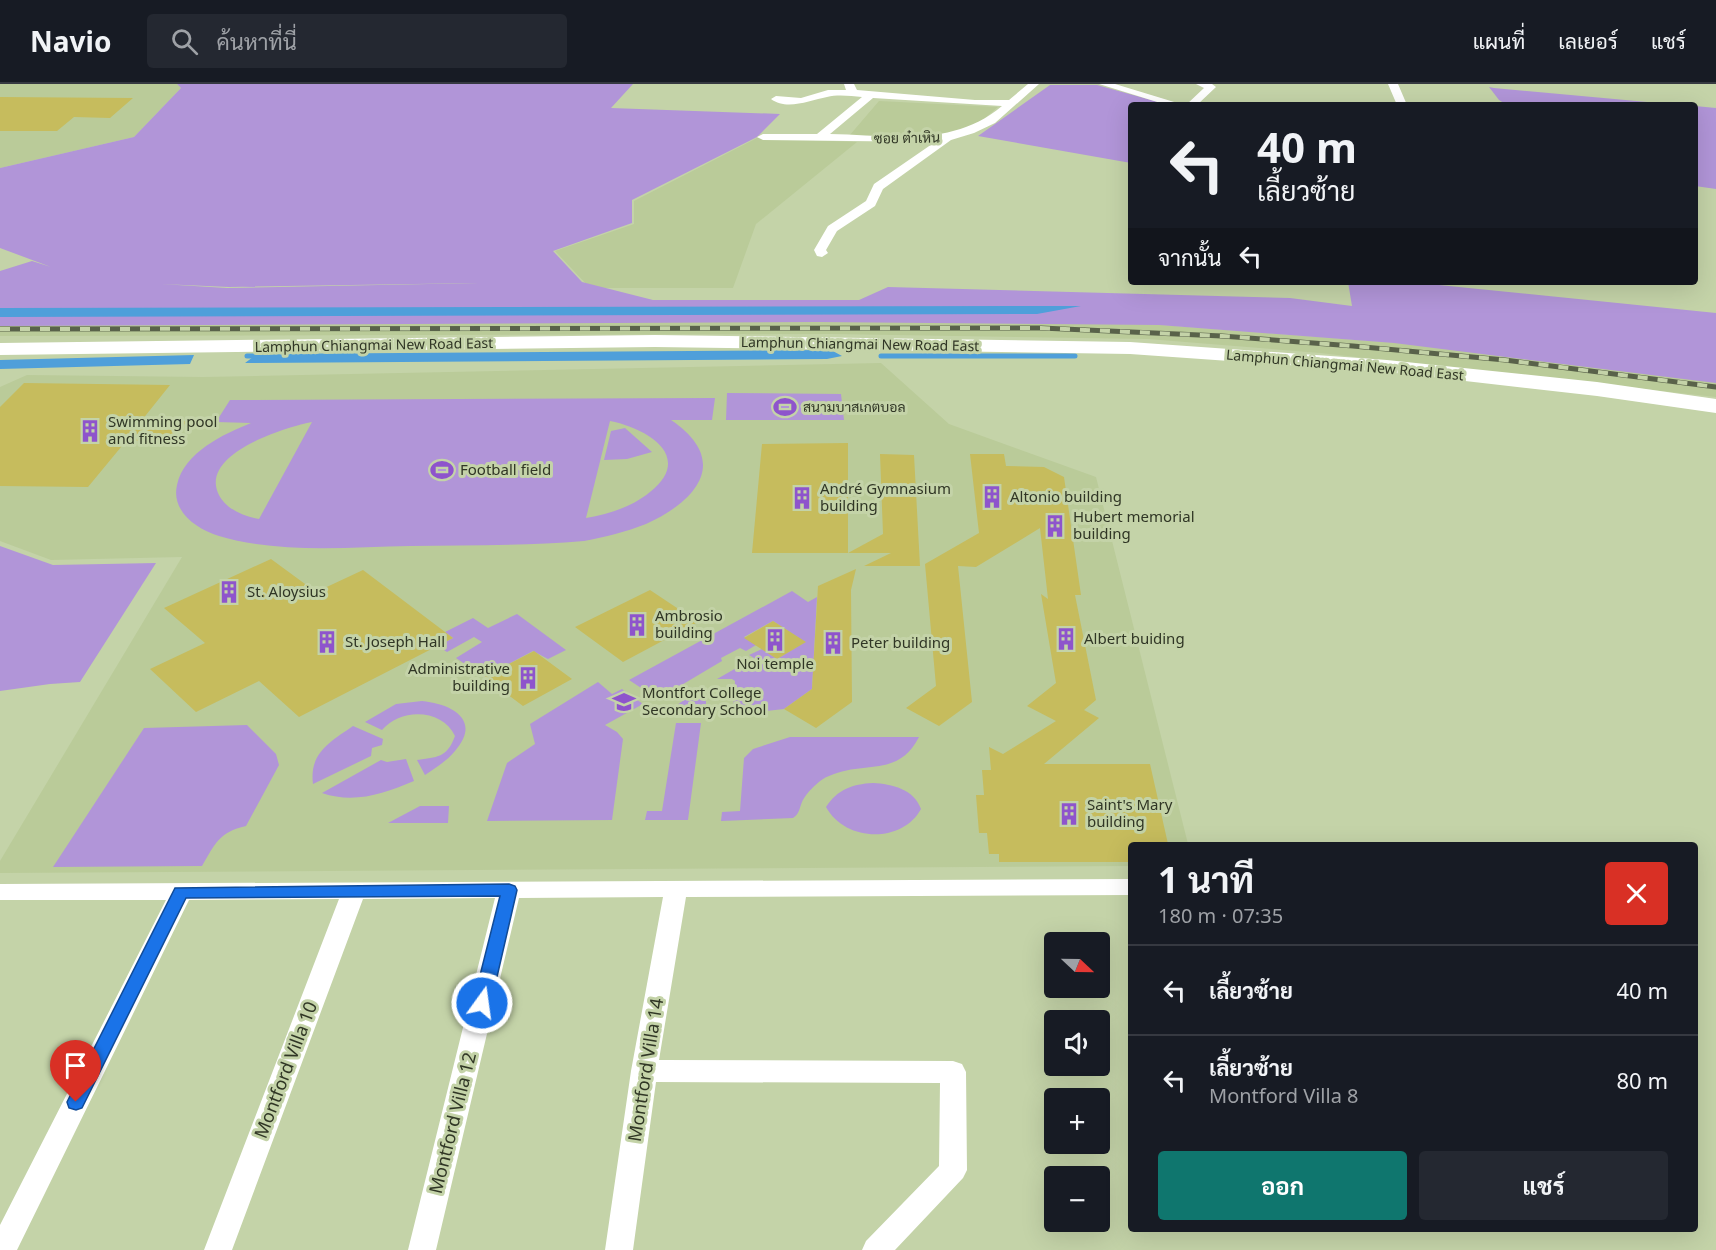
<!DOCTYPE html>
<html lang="th">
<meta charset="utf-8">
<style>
body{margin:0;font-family:"Noto Sans",Sarabun,sans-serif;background:#242831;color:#f1f3f6;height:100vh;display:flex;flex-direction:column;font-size:22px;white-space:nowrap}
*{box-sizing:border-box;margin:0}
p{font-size:20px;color:#9ea1a6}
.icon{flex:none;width:33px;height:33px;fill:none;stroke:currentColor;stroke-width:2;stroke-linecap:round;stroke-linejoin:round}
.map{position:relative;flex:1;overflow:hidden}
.side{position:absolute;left:1128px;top:758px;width:570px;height:390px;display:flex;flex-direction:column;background:#171b24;border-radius:6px;box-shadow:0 6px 24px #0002}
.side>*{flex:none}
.guide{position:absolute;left:1128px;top:18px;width:570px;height:183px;border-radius:6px;box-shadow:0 6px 24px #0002;background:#171b24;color:#f1f3f6;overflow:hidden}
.needle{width:39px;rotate:112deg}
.controls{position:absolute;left:1044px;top:848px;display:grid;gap:12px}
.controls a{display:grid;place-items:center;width:66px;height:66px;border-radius:6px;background:#171b24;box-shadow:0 6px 24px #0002;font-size:30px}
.pin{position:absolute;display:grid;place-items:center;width:51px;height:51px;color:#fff;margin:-62px -26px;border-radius:50% 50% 50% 0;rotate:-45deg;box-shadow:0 0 6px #0007}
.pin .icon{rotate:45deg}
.me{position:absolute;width:66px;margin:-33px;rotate:14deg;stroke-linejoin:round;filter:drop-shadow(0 0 4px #0008)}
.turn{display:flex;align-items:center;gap:21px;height:126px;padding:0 30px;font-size:27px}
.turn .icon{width:78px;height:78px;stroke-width:2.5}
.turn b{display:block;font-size:42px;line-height:51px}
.then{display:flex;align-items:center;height:57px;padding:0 30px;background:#0003;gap:12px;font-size:22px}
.round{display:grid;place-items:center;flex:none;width:63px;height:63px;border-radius:6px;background:#242831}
.overview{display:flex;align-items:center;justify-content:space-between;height:102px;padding:0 30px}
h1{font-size:36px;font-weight:700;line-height:45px}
.button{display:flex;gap:12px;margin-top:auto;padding:12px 30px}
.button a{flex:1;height:69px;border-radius:6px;background:#0f766e;color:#fff;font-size:24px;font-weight:700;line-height:69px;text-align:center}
.button a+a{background:#242831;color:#f1f3f6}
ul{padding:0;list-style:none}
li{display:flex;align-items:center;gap:18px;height:90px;padding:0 30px;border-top:2px solid #363941}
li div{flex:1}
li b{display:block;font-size:22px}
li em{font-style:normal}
header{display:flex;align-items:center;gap:36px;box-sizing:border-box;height:84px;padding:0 30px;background:#171b24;border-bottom:2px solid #363941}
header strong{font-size:28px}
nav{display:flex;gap:33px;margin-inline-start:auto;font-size:21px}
.search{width:420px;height:54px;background:#242831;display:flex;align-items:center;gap:15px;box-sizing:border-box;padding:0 21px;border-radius:6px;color:#9ea1a6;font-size:22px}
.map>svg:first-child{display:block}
.built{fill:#bacb99}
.green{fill:#b195d8;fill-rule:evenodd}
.water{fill:#4f9fda}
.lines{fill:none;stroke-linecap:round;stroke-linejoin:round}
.stream{stroke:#4f9fda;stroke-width:5}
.building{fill:#c6bc5d}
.street{fill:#fff;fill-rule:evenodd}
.secondary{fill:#fff;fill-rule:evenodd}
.rail-casing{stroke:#59624a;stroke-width:5}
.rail{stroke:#c4d3a8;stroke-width:4;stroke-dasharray:10;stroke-linecap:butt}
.route{fill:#1a73e8;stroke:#114b97;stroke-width:1.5}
.labels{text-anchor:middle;stroke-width:6;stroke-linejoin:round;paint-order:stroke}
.far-street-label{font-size:14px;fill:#303625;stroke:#c4d3a8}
.far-poi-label{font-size:14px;fill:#303625;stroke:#c4d3a8;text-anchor:start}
.poi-label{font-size:15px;fill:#303625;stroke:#c4d3a8;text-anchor:start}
.near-street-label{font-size:18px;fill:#303625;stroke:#c4d3a8}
</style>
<header>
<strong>Navio</strong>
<div class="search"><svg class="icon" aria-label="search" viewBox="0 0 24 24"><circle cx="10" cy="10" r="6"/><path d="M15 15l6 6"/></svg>ค้นหาที่นี่</div>
<nav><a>แผนที่</a><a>เลเยอร์</a><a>แชร์</a></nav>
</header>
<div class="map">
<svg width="1716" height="1166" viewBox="0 0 1716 1166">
<rect width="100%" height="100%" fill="#c4d3a8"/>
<path class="built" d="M0,0H177L181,4L134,53L0,84Z
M879,17L998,23L977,41L934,55L849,52Z
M757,54L857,58L756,140L733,204H590L555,167L634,140V117Z
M0,238H1122L1451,263L1716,297V313L1320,269L1148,255L831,250L0,252Z
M881,279L949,340L1096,393L1188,760H1131V782L0,789V777L182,473L51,476L0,457V303L27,291L203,293Z"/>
<path class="green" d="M177,0H633L611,24L780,30L757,53L632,116V139L553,167L582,198L653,216H859L888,203L1290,214L1352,222L1348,198H1409L1716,229V299L1394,259L1159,241L817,238L0,242V187L32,177L51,183L0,164V84L134,53L181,4ZM479,199L227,204L161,200L229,203Z
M1050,1H1097L1169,21H1131V79L978,52Z
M1489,3L1494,4L1680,21H1507L1499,16Z
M1695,22L1716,24V105L1695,102Z
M727,309L841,310L844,336H726Z
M715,314L712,336H671C730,376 699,416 646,440C626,448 605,453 584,457C526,462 468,461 410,462C348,463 279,470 219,452C196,445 171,427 177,401C184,368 224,350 251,339L216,338L230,316ZM610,337C646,344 695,372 650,408C632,423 609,430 586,434ZM312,338L259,435C243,432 225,425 218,409C201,369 286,343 312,338Z
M625,344L652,368L627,375L604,376L611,347Z
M0,462L53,481L156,479L80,598L50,600L0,607Z
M792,507L808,518L817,513L812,605L784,625L739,630L733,627L735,597L732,595H717L754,574L749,571L762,565L777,575L805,558L773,537L744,553L756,561L746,567L740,564L721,574L722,577L658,615L629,596Z
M517,530L566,566L548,575L533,567L484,593L456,574L482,558L474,553L447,568L438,562L453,554L445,548L473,534L488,544Z
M598,598L612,610L622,605L643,620L605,641L617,648L623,655L612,736L487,737L507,679L535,660L530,640Z
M700,613L706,617V629L673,631L670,626L687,614Z
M422,617C452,620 482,636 455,667C447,677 435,684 425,691L417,676C437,673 447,674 455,652C443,625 401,623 382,646L365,638L396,620Z
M676,639H701L688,736H645L647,727H662Z
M247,641L276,670L279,681L246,742C219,748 215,760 202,782L53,783L144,644Z
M353,642L383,655L382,661L372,664L371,672L313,700C309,669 330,658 353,642Z
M790,653H919C898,694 865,676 829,692C820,695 806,709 802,718C799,725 800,729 793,734L721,737L722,728L740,727L744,674L753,665Z
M406,675L414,697C383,710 354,720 322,709L381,676L387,678Z
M873,699C892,700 914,705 921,725C902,760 845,758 826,723C837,706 852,700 873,699Z
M420,722H449L448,739H388Z"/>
<path class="water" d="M1081,222L1037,230L0,233V224Z
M831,266L842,272L827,275L245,279L257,270Z
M194,271L190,280L0,285V276Z"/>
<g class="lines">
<path class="stream" d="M247,272H260
M881,272H1075"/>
</g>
<path class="building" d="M0,13L133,14L110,34L74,33L57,47H0Z
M24,299L170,301L142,336L187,337L172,357H126L88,403L0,402V323Z
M848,359V469H752L762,360Z
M880,370L914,371L920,482H864L891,469H848L883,450Z
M970,370H1004L1006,382L1044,383L1064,393L1081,511H1075L1096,616L1084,626L1099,634L1044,680H1150L1168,760H1131V778H999V770H989L987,749H979L976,711H984L982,686H991L989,663L1003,670L1056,637L1027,622L1056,599L1041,510L1048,515L1040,444L976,483L958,482L972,618L939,642L906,624L936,602L925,480L979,449Z
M271,475L316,508L363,486L453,554L299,633L259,597L196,628L150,585L205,559L164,524Z
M856,485L851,506L852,618L816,644L784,625L812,605L818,502Z
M650,506L698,538L623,578L575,543Z
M773,537L806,558L777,575L744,554Z
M534,567L572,595L523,622L484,593Z"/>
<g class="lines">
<path class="street" d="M844,0H854L857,6L975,16H1009L1028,0H1039L995,39L974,49L951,56L883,105L875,122L837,147L826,166L828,169L822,173L817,172L814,166L828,142L866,117L874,100L935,58L763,56L757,53L763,50H817L862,13C851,12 838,10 827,13C810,16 787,27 771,15L776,12L801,14L828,6H846ZM873,14L1002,22C953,64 889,51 830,50Z
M1099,0H1115L1184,21H1167Z
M1196,0H1212L1216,3L1197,21H1186L1204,4Z
M1388,0H1398L1407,21H1397Z
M1131,795V811L686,813L659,976L953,977L962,980L966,988L967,1086L963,1094L895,1166H862L866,1157L939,1082L940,999L656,998L633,1166H605L631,987L663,813L519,814L436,1166H408L495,814L363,815L232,1166H204L339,815L189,816L17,1166H0V1141L166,816H0V800Z"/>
<path class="secondary" d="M655,251L1130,258L1387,276L1597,298L1716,315V329L1597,312L1387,288L1130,270L655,263L0,271V259Z"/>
<g class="rail-casing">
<path id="rail" d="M0,245L1041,244L1222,252L1353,262L1505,276L1716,303"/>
</g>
<use href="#rail" class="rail"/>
</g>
<path class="route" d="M509,800L515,802L517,806L491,919L488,923L482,925L476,923L473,919L500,812L186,814L82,1024L76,1026L69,1024L67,1018L175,804Z"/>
<defs>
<g id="stadium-bare" transform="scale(1.8)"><path d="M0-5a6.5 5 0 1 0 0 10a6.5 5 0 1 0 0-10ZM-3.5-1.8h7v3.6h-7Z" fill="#8e54cc" stroke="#c4d3a8" stroke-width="2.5" paint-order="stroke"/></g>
<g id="building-bare" transform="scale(1.8)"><path d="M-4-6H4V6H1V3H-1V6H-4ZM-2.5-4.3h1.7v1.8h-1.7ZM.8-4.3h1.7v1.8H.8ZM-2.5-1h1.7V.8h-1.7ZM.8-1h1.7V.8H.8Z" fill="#8e54cc" stroke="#c4d3a8" stroke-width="2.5" paint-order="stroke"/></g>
<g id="school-bare" transform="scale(1.8)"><path d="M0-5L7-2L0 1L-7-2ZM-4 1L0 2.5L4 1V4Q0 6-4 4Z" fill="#8e54cc" stroke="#c4d3a8" stroke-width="2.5" paint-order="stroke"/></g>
</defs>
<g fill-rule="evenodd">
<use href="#stadium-bare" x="785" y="323"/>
<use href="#building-bare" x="90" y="347"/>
<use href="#stadium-bare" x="442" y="386"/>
<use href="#building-bare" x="992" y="413"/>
<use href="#building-bare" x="802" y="414"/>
<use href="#building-bare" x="1055" y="442"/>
<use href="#building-bare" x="229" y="508"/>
<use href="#building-bare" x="637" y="541"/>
<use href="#building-bare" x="1066" y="555"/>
<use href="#building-bare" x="775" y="556"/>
<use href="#building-bare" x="327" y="558"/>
<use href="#building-bare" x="833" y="559"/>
<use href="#building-bare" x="528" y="594"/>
<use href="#school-bare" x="624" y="618"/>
<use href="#building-bare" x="1069" y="730"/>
</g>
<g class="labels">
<g class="far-street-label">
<text transform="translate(907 54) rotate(-1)" y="5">ซอย ต๋าเหิน</text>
<text transform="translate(860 260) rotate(1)" y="5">Lamphun Chiangmai New Road East</text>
<text transform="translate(374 261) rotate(-1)" y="5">Lamphun Chiangmai New Road East</text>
<text transform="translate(1345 281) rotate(5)" y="5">Lamphun Chiangmai New Road East</text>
</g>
<g class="far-poi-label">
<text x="803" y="328">สนามบาสเกตบอล</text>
</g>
<g class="poi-label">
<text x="108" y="343">Swimming pool<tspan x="108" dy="17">and fitness</tspan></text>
<text x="460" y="391">Football field</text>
<text x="820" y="410">André Gymnasium<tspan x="820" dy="17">building</tspan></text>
<text x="1010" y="418">Altonio building</text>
<text x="1073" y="438">Hubert memorial<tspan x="1073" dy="17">building</tspan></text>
<text x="247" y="513">St. Aloysius</text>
<text x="655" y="537">Ambrosio<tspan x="655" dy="17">building</tspan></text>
<text x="1084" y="560">Albert buiding</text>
<text x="345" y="563">St. Joseph Hall</text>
<text x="851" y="564">Peter building</text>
<text x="775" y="585" text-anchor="middle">Noi temple</text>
<text x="510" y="590" text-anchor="end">Administrative<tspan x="510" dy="17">building</tspan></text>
<text x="642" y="614">Montfort College<tspan x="642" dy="17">Secondary School</tspan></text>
<text x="1087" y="726">Saint's Mary<tspan x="1087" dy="17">building</tspan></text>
</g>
<g class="near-street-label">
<text transform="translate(286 986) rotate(-69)" y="6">Montford Villa 10</text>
<text transform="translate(646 986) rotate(-81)" y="6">Montford Villa 14</text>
<text transform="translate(453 1039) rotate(-76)" y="6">Montford Villa 12</text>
</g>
</g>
</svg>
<div class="controls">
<a><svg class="needle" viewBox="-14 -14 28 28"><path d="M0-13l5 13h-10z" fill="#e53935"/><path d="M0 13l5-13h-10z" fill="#9ea1a6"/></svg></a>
<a><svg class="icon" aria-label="sound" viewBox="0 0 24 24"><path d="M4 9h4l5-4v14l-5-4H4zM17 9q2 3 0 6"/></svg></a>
<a>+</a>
<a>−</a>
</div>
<div class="pin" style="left:76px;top:1018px;background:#d93025"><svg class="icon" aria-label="arrive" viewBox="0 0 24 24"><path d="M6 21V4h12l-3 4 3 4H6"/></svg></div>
<svg class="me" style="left:482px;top:919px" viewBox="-20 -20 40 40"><circle r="17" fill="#1a73e8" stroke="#fff" stroke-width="3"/><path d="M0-11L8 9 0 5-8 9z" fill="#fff"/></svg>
<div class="guide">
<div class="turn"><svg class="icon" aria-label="left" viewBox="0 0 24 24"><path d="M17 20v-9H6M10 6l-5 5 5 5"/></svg><div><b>40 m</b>เลี้ยวซ้าย</div></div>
<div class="then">จากนั้น<svg class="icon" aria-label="left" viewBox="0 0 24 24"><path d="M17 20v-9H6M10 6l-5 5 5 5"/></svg></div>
</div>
<section class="side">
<div class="overview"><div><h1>1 นาที</h1><p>180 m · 07:35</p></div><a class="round" style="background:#d93025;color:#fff"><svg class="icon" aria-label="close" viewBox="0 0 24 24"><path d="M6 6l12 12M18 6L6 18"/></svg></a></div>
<ul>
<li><svg class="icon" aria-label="left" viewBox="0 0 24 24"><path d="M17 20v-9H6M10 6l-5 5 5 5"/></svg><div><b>เลี้ยวซ้าย</b></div><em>40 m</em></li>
<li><svg class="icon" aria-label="left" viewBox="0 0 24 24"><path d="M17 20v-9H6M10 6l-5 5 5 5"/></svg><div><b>เลี้ยวซ้าย</b><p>Montford Villa 8</p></div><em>80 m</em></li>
</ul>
<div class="button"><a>ออก</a><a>แชร์</a></div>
</section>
</div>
